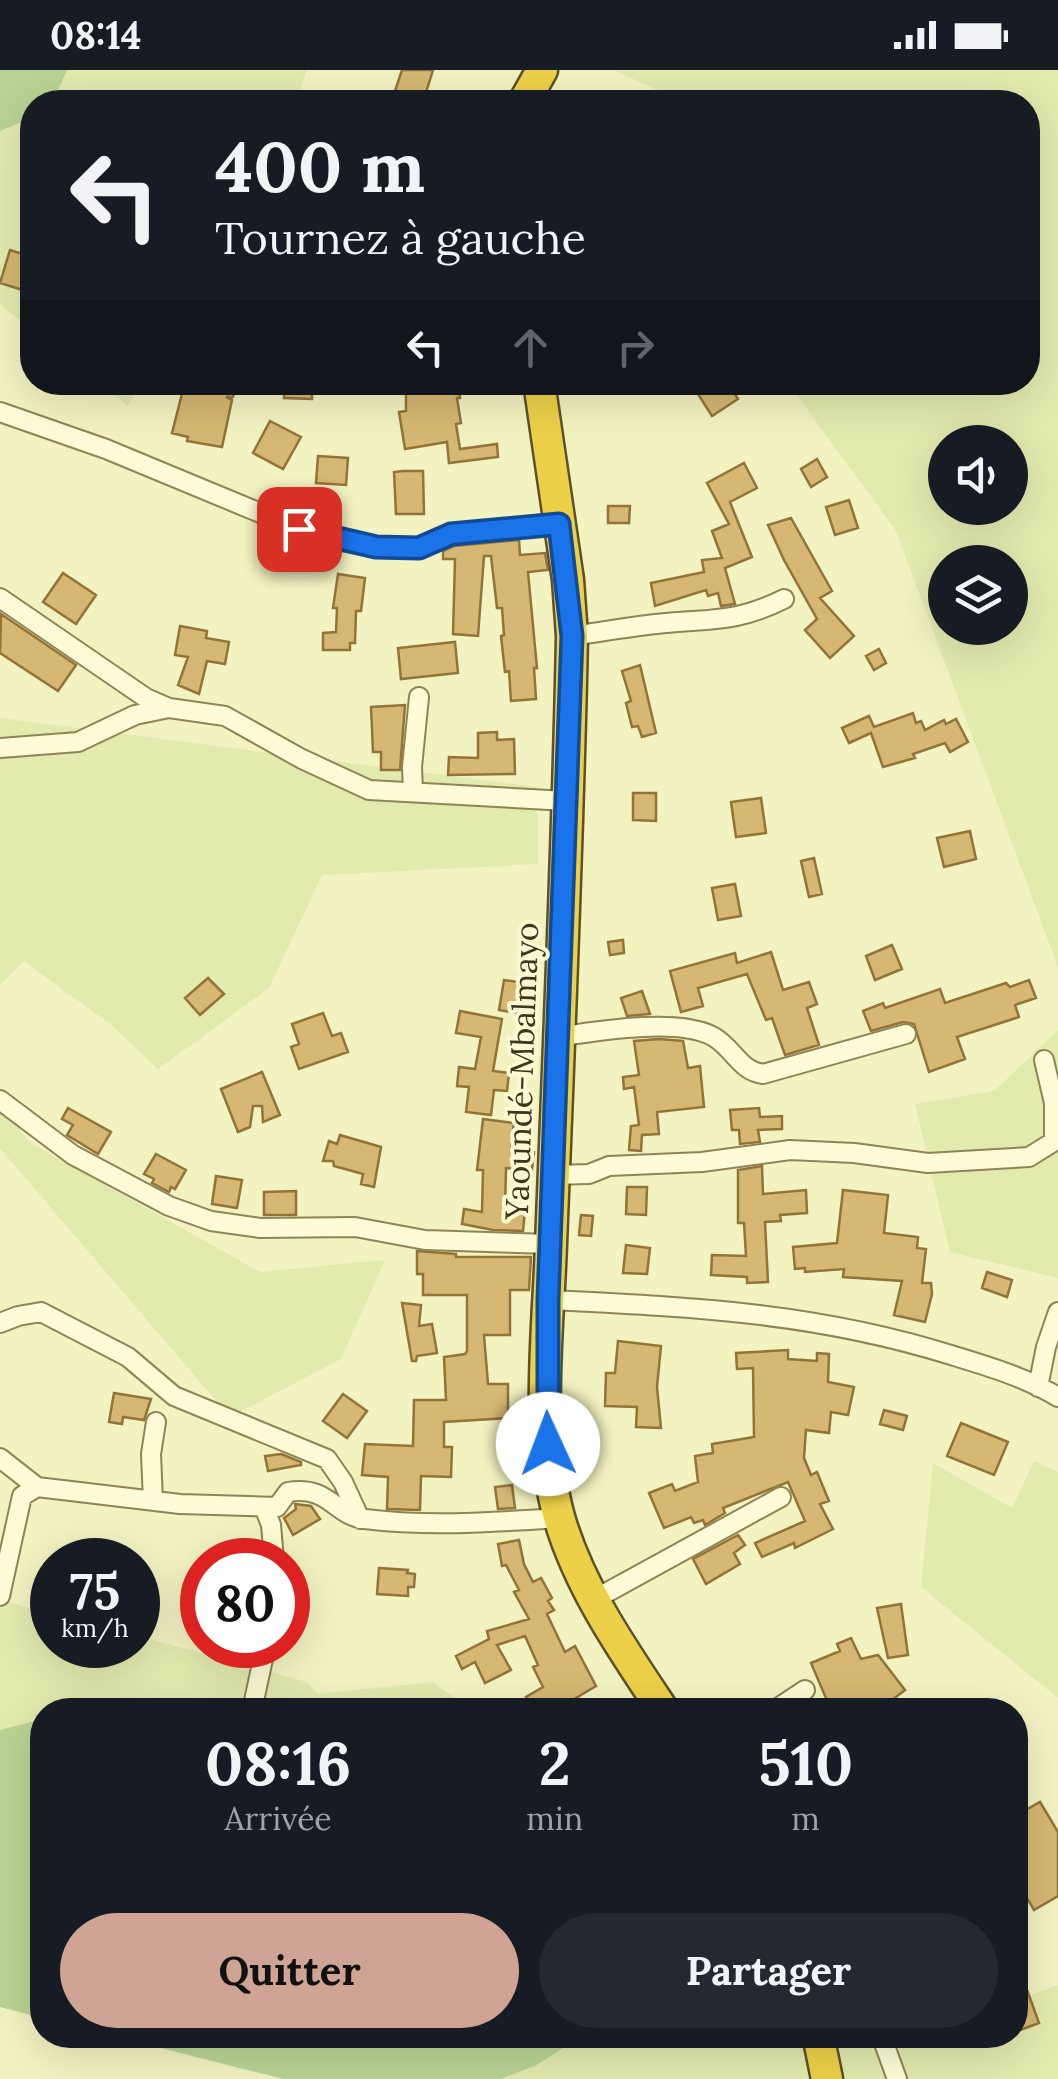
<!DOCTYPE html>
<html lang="fr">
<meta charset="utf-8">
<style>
body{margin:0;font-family:Lora,serif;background:#242831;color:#f1f3f6;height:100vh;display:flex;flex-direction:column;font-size:38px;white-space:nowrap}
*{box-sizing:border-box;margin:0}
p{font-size:32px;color:#9ea1a6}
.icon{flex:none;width:55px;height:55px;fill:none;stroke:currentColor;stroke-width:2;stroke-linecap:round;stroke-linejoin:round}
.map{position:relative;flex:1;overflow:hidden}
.drawer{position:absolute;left:30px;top:1628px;width:998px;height:350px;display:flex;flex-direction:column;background:#171b24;border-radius:40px;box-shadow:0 10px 40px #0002}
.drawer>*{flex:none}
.banner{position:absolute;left:20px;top:20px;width:1020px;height:305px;border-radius:40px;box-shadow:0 10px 40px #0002;background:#171b24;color:#f1f3f6;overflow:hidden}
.fabs{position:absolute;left:928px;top:355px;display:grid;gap:20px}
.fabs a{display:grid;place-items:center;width:100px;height:100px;border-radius:50%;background:#171b24;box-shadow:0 10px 40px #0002;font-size:50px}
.speed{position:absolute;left:30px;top:1468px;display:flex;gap:20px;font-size:50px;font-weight:700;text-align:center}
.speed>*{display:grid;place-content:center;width:130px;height:130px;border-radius:50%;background:#171b24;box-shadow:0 10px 40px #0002;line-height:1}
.speed small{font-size:25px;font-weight:400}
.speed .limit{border:15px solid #d22;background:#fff;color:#111}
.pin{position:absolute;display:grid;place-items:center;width:85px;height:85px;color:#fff;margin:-42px;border-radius:20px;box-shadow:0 5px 15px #0006}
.me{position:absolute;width:110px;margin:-55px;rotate:358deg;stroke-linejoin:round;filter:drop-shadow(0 0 8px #0008)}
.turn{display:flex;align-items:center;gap:35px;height:210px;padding:0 30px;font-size:45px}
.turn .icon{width:130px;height:130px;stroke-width:2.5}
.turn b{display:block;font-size:70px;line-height:85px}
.lanes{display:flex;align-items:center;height:95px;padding:0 30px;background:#0003;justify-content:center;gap:50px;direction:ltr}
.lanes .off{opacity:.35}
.eta{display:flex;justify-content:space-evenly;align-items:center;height:170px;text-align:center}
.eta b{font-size:60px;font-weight:700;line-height:70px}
.button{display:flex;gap:20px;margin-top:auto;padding:20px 30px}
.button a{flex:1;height:115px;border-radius:60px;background:#cfa495;color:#111;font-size:40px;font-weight:700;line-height:115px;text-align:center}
.button a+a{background:#242831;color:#f1f3f6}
.status{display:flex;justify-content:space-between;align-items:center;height:70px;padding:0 50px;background:#171b24;direction:ltr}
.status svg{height:28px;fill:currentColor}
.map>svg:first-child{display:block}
.farmland{fill:#e3eaae;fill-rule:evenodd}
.green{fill:#bad394}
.building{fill:#d6b773;stroke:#927439;stroke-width:2.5}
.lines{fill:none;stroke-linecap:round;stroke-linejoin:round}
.street-casing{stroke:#8f8456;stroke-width:22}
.highway-casing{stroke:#5d502b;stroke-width:35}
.street{stroke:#fdfcd6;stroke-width:18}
.highway{stroke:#ecd148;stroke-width:30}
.route-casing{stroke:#114b97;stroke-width:25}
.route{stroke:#1a73e8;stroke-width:18}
.labels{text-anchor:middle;stroke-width:8;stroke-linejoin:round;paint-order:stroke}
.street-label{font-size:32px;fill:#3d351c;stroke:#faf9d2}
</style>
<div class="status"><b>08:14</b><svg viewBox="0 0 49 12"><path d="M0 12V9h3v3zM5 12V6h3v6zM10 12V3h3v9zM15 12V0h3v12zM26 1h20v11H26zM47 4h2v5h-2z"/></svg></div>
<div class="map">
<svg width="1058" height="2009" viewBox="0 0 1058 2009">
<rect width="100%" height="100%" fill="#f3f2c1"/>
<path class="farmland" d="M67,0H307L296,32H53Z
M614,0H1058V897L896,461L788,313L1028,312V32H682ZM945,372H1010V438H945ZM945,492H1010V558H945Z
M32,48V260L0,234V61Z
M99,313H141L128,336Z
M0,648L537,717L538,794L322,805L269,918L158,999L110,954L24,891L0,915Z
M1058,960V1208L950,1182L915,1034L994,1021Z
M0,1034L29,1072L260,1202L385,1190L341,1289L230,1347L0,1078Z
M1034,1391L1058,1402V1628L921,1517L933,1393L1012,1438Z
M0,1530L52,1544V1575H138V1566L307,1612L318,1624L432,1612L472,1640H42V1649L0,1660Z
M1058,1915V2009H501L535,1996L576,1970L577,1965H1015V1931Z"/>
<path class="green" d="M0,0H67L53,32H32V48L0,61Z
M42,1649V1948L0,1937V1660Z
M110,1965H577L576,1970L535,1996L501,2009H283Z"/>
<path class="building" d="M402,0H433L423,32L394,24Z
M10,180L32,187V223L0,213Z
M185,312H232L231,315L236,317L233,327H226L232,330L222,377L187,371L188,367L172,363Z
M285,312H312V329L284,328Z
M430,312H459L460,328H457L461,353L456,354L460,379L497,374L498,387L449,393L447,372L405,379L399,342L406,341V322L431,321Z
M710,312H727L738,329L712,346L696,321Z
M270,351L301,367L283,399L253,383Z
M318,386L348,388L346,415L316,413Z
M817,389L827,407L811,417L801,399Z
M744,393L757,418L730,432L752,487L725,498L735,534L721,536L718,523L708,526L706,520L655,536L651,513L704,502L702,490L722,488L712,461L729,454L707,413Z
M403,401H423L424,444H396L394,402Z
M849,430L858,458L835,465L826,437Z
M608,436H630L629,453H608Z
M791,448L832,521L820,528L854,566L830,588L805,560L817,549L784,490L768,455Z
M519,470L520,485L545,483L548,500L528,502L537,598H534L536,629L511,631L509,601L505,602L501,566L504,565L502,538H497L491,486H484L478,566L453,564L455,489H443V481L454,476Z
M63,503L96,525L76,554L43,532Z
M338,504L365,508L361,541H356L355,573H350V580H323V563L336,562L337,538H333Z
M1,544L76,595L58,621L0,583Z
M180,556L207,561L206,568L229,572L225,594L207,591L199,624L178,615L188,587L175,585Z
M455,572L458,603L401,609L398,578Z
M879,579L886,593L874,600L866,586Z
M640,595L656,663L642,667L638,656L632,657L626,633L631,631L622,601Z
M405,635L400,700H381V682H373L371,637Z
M913,643L916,653L921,651L925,660L944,650L946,654L956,649L968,672L950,682L945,673L913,684L915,688L883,697L871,663L849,673L842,658L869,646L874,657Z
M497,662V670L514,669L515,704L448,705L449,687L478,688V663Z
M633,723H656V751L633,750Z
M761,728L766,763L736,767L731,732Z
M970,761L976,789L944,797L937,768Z
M814,788L822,824L809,827L801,791Z
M735,814L741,846L718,850L712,818Z
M623,870L624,883L610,885L608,872Z
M892,875L902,899L875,910L866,886Z
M771,882L783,920L809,912L817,934L807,938L819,975L785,985L772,948L766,950L747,904L698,918L703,936L681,942L670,901L735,883L737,893Z
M208,908L224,924L200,945L185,928Z
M504,910L531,914L527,945L499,940Z
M1029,910L1036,928L1015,935L1019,947L957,967L965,989L929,1002L914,954L903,952L871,961L863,941L883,933L885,938L940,919L945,933L1006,913L1010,917Z
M642,921L650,944L627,946L621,928Z
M460,941L502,949L493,1001L509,1003L507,1021L494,1020L491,1045L466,1042L469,1017L457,1016L459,997L475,999L481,967L456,963Z
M323,943L332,966L341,963L348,982L299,999L291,977L299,974L292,954Z
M659,969L683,971L688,998L700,996L704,1037L657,1042L659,1064L642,1065L641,1081L629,1080L631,1056L639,1055L634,1017L624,1019L623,1007L639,1005L634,971Z
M262,1002L280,1045L263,1052L262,1036H253L250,1057L238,1062L221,1019Z
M68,1038L111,1062L98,1084L67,1065L73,1055L62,1049Z
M759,1038L760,1047L782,1046V1059L758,1060L760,1072L740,1074L739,1060H732L730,1040Z
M483,1049L514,1053L511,1079L534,1082L532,1100L506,1098L505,1138L525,1140L523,1161L493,1160L462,1154L464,1139L482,1142L483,1100H477Z
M340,1065L381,1077L374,1117L361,1114L363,1104L334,1096L333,1091H323L329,1071L337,1074Z
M156,1084L186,1100L175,1119L171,1117L169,1122L152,1113L154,1109L144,1104Z
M762,1096L763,1124L806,1120L807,1143L780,1145L781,1151L765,1152L768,1212L747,1213V1207L711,1205L712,1185L746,1186L744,1153H738V1100Z
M216,1106L242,1110L237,1138L212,1134Z
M627,1117H647L646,1145L626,1144Z
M843,1120L888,1125L884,1163L918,1167L917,1178L926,1179L922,1213H931L932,1224L925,1252L894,1245L902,1211L843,1207L844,1199L805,1202V1198L795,1199L793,1177L837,1173Z
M296,1121V1145H264V1122Z
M581,1145L593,1146L591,1166L579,1165Z
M626,1175L650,1178L647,1204L623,1203Z
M417,1181L456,1184V1187H531L529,1220H510V1265H484L488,1314H508V1348L444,1352V1377H452L451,1407L421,1406L420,1440L387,1439L388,1407L362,1405L365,1374L413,1376L414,1330H446L444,1287L465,1284L467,1281V1225H423V1204H417Z
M987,1202L1012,1210L1007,1227L982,1218Z
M402,1233L421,1235L419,1256L432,1254L437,1283L417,1286L416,1291H412Z
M618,1271L661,1276L657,1317L661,1358L636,1357L637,1337L605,1336L606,1303H615Z
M788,1280V1289L817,1291V1283L829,1284L828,1312L854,1317L848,1345L831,1342L829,1363L806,1360L804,1388L811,1405L817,1402L829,1431L820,1434L833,1459L795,1478L794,1473L762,1487L755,1473L805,1451L788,1412L723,1438L725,1443L705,1455L703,1450L694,1453L691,1447L664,1458L649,1423L672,1414L675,1421L698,1412L695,1386L713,1383L712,1374L754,1367L753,1298L737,1299L736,1283Z
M114,1323L151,1329L144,1350L123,1347L122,1354L109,1352Z
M343,1324L367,1341L347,1368L323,1351Z
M884,1340L907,1346L903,1360L880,1354Z
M961,1353L1008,1372L994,1405L947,1386Z
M281,1384L301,1392V1395L268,1401L265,1386Z
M512,1415L515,1438L498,1439L495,1417Z
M295,1434L311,1436L320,1449L293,1465L284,1448L296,1439Z
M738,1465L745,1475L734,1483L740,1494L706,1514L693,1489Z
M519,1470L524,1494L533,1512L541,1508L552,1528L548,1531L554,1540L547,1544L565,1582L575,1576L596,1616L556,1640H535L526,1627L543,1617L533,1597L538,1595L525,1566L497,1575L511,1600L485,1613L475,1592L462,1599L456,1586L489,1569L487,1561L529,1549L514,1522L519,1520L506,1495L502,1496L498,1474Z
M379,1498L408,1500L407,1503L415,1504L414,1517H408V1526L377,1524Z
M901,1534L908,1585L888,1588L877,1538Z
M851,1568L861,1589L878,1585L905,1620L879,1640H831L811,1593L840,1581L837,1574Z
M1040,1732L1058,1762V1826L1034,1840L1015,1807V1746Z
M1026,1917L1039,1953L1015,1962V1921Z"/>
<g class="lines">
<g class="street-casing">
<path id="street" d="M0,342L106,379L299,459L341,471L376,477L419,478L451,464L559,454
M0,528L146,628L169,638
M572,566C600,562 628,557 656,554C708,548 734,554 784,529
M0,678L78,672L135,645L169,638L225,646L302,689L369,720L567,731
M413,721L412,697L419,627
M557,967C597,961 679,947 714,967C734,979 740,1001 763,1004L906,964
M1044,990L1054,1033V1071
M0,1030L73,1085L169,1136L211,1151L260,1158L355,1157L425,1170L551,1174
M552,1105L589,1104L609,1096L702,1092L790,1080L854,1083L928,1093L1029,1087L1058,1069
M548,1230C690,1237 813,1242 951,1285C987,1296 1025,1307 1058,1327
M0,1253L18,1246L41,1242L128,1287L174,1326L327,1389L343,1412L360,1449
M1038,1317L1046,1277L1058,1242
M0,1388L37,1417L180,1434L277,1437L288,1422C330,1415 334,1446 365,1449C430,1457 494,1452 560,1448
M153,1431L151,1384L156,1352
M264,1437L271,1455L274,1490
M0,1526L22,1426L37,1417
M595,1529L781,1427
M252,1640L266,1575
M775,1640L805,1620
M881,1965L897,2009"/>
</g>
<g class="highway-casing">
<path id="highway" d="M524,32L542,0
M539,312L568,510L572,566C568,769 559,972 551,1174C548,1263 535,1360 559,1447C579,1517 623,1580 663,1640
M818,1965L827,2009"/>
</g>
<use href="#street" class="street"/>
<use href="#highway" class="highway"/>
</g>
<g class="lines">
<g class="route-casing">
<path id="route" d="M299,459L376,477L419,478L451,464L559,454L572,566L548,1230V1374"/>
</g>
<use href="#route" class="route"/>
</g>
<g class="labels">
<g class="street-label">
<text transform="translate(522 1001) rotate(-88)" y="11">Yaoundé-Mbalmayo</text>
</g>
</g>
</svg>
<div class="fabs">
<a><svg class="icon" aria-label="sound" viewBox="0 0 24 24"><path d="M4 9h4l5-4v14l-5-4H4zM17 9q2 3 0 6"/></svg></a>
<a><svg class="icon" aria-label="layers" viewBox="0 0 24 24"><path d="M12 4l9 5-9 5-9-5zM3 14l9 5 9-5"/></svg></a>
</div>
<div class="speed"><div>75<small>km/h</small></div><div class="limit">80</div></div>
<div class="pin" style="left:299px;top:459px;background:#d93025"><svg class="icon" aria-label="arrive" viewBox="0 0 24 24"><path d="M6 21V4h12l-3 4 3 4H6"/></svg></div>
<svg class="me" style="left:548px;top:1374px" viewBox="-20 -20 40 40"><circle r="19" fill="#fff"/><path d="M0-13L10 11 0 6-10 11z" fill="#1a73e8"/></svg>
<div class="banner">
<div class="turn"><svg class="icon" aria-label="left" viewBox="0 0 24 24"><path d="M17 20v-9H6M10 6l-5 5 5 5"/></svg><div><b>400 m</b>Tournez à gauche</div></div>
<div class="lanes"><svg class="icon" aria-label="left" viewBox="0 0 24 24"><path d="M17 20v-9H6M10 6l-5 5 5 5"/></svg><svg class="icon off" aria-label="ahead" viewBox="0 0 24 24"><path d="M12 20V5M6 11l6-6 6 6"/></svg><svg class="icon off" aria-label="right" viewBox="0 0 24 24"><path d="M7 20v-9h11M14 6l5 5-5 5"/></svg></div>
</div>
<section class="drawer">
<div class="eta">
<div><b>08:16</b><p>Arrivée</p></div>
<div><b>2</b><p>min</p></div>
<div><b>510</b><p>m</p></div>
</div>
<div class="button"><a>Quitter</a><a>Partager</a></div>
</section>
</div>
